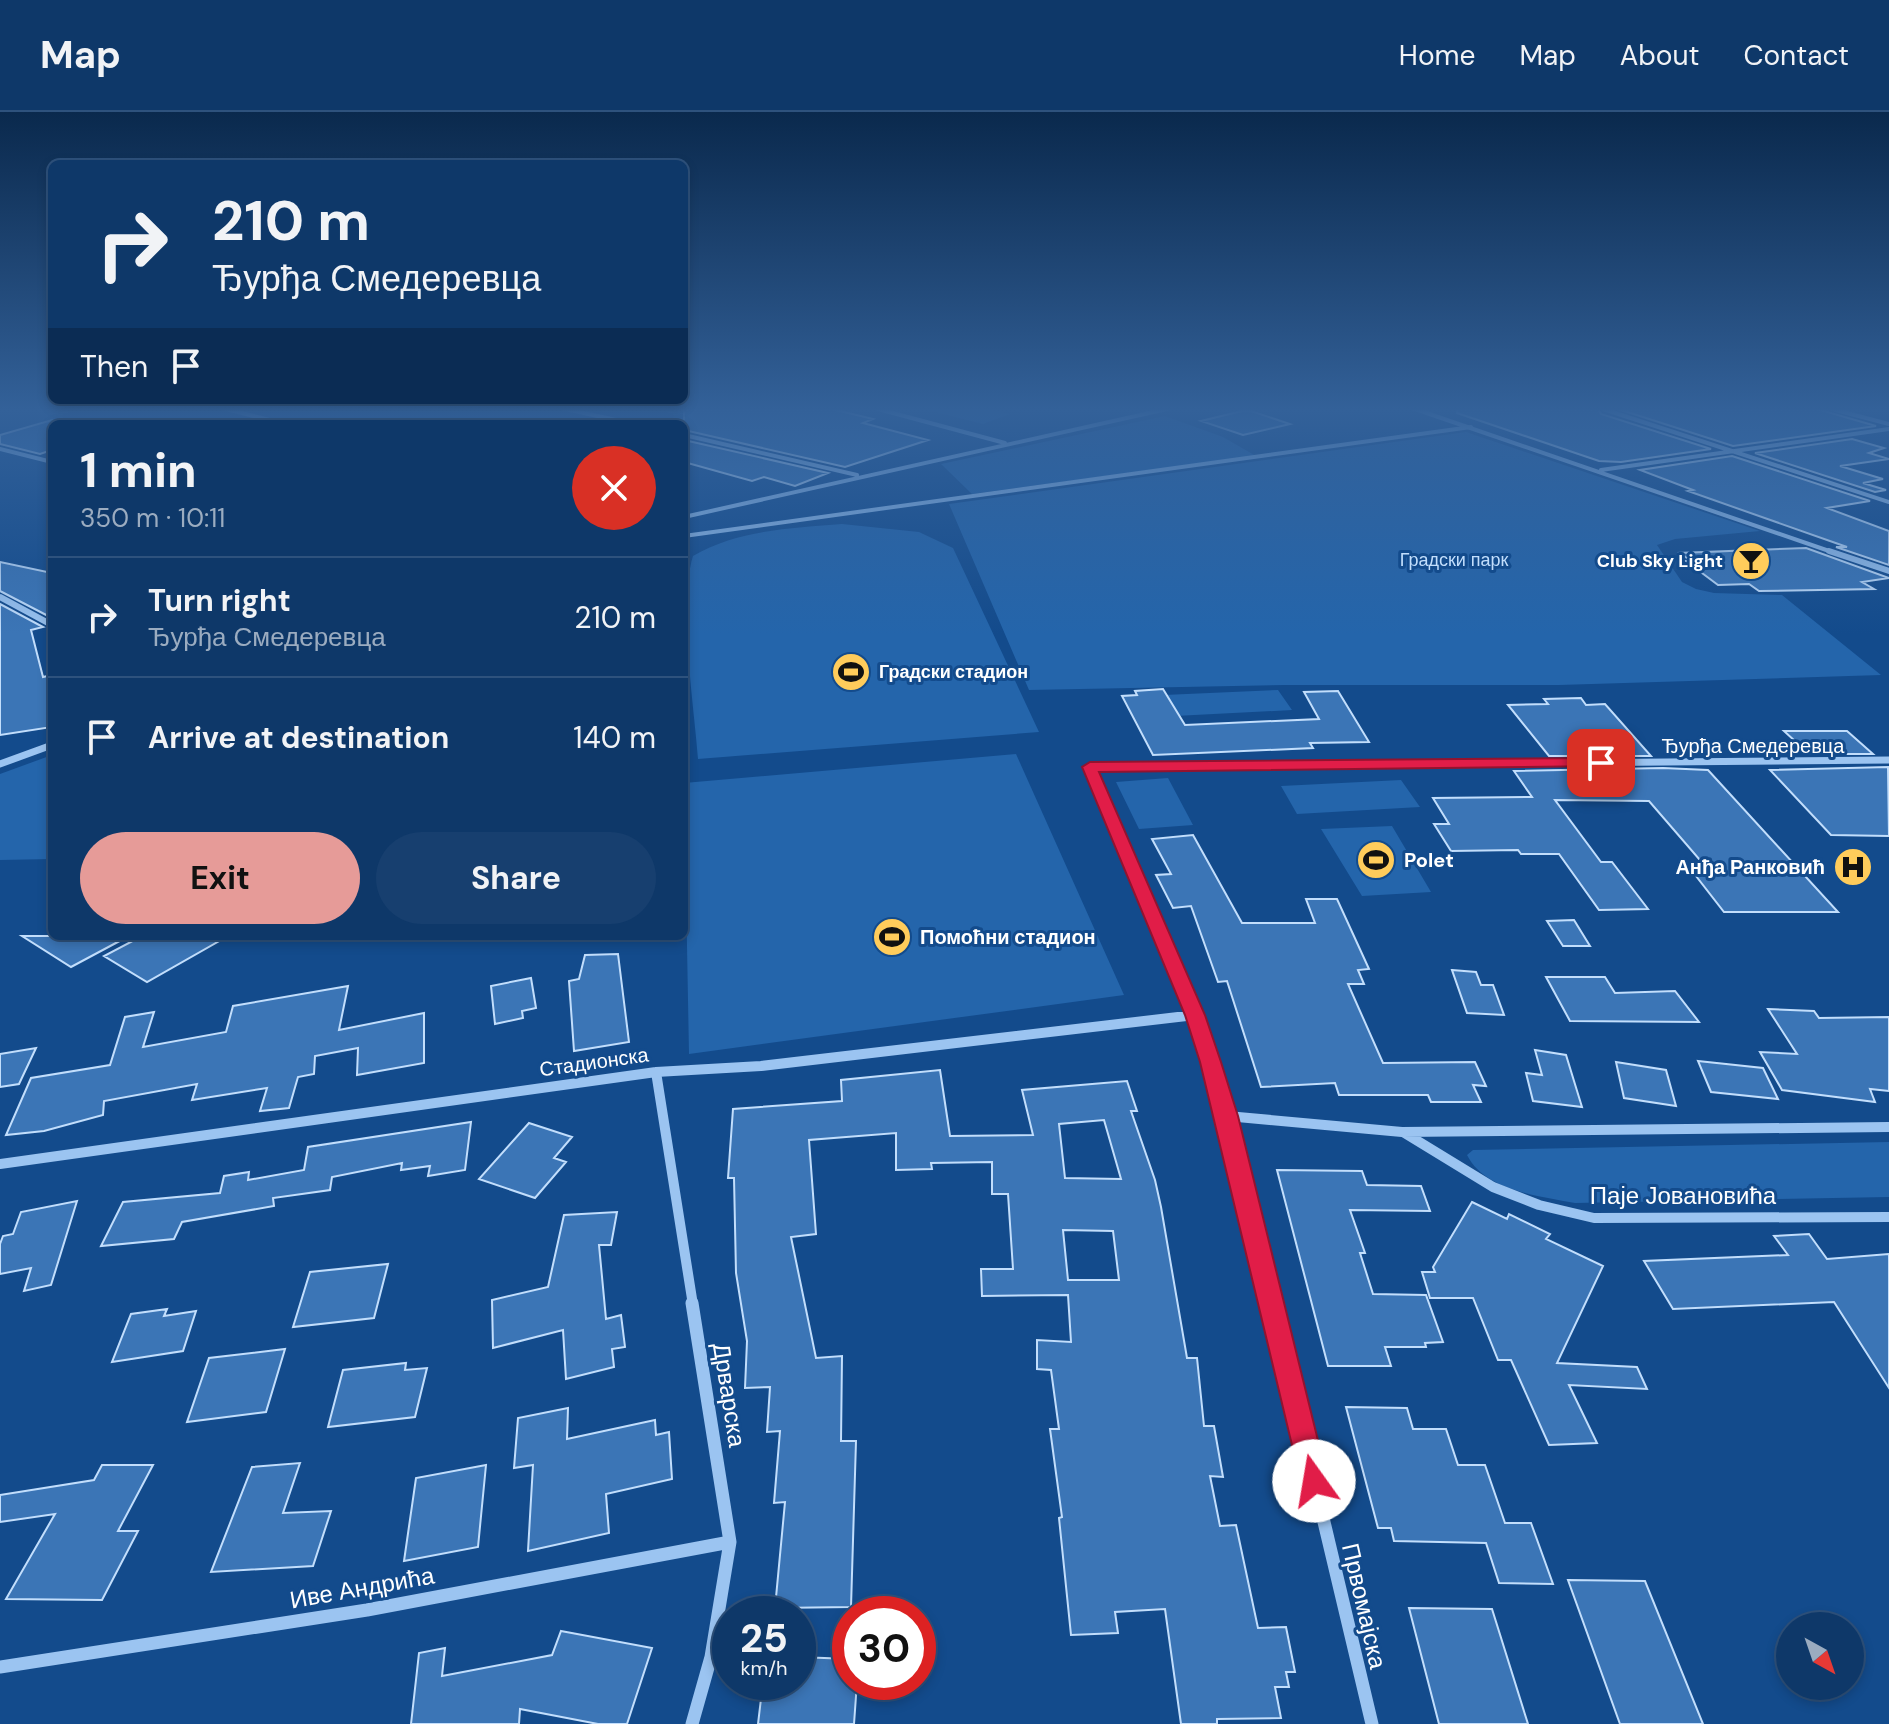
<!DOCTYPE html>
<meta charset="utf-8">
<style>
body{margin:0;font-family:"DM Sans",sans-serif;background:#173f6f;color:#f1f3f6;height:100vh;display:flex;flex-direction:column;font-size:30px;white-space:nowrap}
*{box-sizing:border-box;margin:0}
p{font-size:26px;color:#9bacc0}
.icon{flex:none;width:44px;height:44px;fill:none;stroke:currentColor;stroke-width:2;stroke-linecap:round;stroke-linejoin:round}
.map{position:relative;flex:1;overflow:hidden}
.details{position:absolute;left:48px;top:308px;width:640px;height:520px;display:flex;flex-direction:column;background:#0e3869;border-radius:12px;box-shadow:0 4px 12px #0003,0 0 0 2px #2e527d}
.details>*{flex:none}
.hud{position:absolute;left:48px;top:48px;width:640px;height:244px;border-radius:12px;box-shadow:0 4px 12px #0003,0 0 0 2px #2e527d;background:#0e3869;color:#f1f3f6;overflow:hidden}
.needle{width:52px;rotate:140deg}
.fabs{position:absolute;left:1776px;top:1500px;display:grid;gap:16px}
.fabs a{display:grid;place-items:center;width:88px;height:88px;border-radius:50%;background:#0e3869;box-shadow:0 4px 12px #0003,0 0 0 2px #2e527d;font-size:40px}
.speed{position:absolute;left:712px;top:1484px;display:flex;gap:16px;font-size:40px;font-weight:700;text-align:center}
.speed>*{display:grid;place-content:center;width:104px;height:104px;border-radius:50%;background:#0e3869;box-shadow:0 4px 12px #0003,0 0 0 2px #2e527d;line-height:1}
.speed small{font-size:20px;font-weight:400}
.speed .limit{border:12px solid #d22;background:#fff;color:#111}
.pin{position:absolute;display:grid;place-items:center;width:68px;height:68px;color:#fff;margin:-34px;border-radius:16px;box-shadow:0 4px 12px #0006}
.me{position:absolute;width:88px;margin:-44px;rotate:347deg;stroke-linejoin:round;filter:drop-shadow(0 0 6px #0008)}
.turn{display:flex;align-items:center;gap:28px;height:168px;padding:0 32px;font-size:36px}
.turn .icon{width:104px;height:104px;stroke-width:2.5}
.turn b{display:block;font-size:56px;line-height:68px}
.then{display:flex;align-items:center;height:76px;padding:0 32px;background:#0003;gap:16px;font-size:30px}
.round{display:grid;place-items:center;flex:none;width:84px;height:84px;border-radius:42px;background:#173f6f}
.summary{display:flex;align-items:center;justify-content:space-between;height:136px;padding:0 32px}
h1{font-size:48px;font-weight:700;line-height:60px}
.primary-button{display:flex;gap:16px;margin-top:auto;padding:16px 32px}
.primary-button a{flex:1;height:92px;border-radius:48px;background:#e69b98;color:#111;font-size:32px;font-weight:700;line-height:92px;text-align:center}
.primary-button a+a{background:#173f6f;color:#f1f3f6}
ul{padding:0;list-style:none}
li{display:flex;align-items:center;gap:24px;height:120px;padding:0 32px;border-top:2px solid #2e527d}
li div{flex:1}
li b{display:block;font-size:30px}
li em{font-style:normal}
header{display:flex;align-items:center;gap:48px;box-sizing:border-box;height:112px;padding:0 40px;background:#0e3869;border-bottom:2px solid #2e527d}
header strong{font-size:38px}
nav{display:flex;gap:44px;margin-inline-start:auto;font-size:28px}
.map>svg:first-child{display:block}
.green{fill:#2465ab}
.building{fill:#3b75b6;stroke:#c2defc;stroke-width:2;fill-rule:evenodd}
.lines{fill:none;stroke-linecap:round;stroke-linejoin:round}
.pedestrian{stroke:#9bc4f1;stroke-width:4}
.minor-far4{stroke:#9bc4f1;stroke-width:4}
.minor-far3{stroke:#9bc4f1;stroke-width:6}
.minor-far2{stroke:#9bc4f1;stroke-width:7}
.minor-far1{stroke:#9bc4f1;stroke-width:10}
.minor{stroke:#9bc4f1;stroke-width:13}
.route{fill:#e11d48;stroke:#92132f;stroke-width:2}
.labels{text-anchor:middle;stroke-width:6;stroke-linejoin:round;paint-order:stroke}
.far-park-label{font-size:18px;fill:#c2defc;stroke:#134b8c}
.far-poi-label{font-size:18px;font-weight:bold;fill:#fff;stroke:#134b8c;text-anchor:end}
.street-label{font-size:20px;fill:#fff;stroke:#134b8c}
.poi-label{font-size:20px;font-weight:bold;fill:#fff;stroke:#134b8c;text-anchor:start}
.near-street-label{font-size:24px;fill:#fff;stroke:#134b8c}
</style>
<header>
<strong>Map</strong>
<nav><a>Home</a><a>Map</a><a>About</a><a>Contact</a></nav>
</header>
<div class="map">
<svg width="1889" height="1612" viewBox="0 0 1889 1612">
<rect width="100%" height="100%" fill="#134b8c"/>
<path class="green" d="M924,297H986L1010,302L983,312Z
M1165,304L1223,325L1256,344L972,382L941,352Z
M1466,320L1760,419L1675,427L1657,433L1682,470L1696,477L1714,481L1782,483L1881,563L1559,573H1285L1029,578L949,392Z
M842,412L919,420L953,436L1039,620L698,647C694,593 678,493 693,444C737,418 792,416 842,412Z
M1278,578L1292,598L1175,604L1164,583Z
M1016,642L1124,883L689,942L684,671Z
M52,643V747L0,748V662Z
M1168,666L1193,713L1139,717L1116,670Z
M1401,668L1420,695L1297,702L1281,674Z
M1392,714L1431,780L1362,784L1321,717Z
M1889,1030V1085L1575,1091C1540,1084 1485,1079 1467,1043L1473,1038Z"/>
<path class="building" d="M684,297H832L873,307L863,311L928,328L845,355L684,318Z
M1457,297H1598L1601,302L1711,337L1621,350L1599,349L1457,301Z
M1618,297H1817L1876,314L1733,334Z
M1242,299H1251L1290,312L1243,323L1201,309Z
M52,308V338L40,342L0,332V323Z
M1852,327L1884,336L1869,341L1889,347L1840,354L1883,367L1863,371L1886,378L1875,380L1755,341Z
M684,328L828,361L795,374L764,365L752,369L684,350Z
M1732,344L1870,389L1827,396L1889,419V453L1836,435H1847L1688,379L1693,378L1640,358Z
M1806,436L1889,466L1862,470L1874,477L1759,479L1749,472L1718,473L1686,449H1691L1680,441Z
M0,450L52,461V506L0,479Z
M0,492L43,515L31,518L43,565L52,563V615L0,623Z
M1163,577L1185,613L1319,607L1304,580L1338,579L1369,630L1310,631L1313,636L1153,643L1122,584L1137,583L1135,579Z
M1581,586L1586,593L1605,592L1651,644H1549L1508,593L1548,592L1544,587Z
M1784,619H1847L1873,642H1809Z
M1888,655L1889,724L1831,723L1770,658Z
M1663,656L1708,658L1838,800H1724L1689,755H1706L1649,689L1555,688L1601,750H1612L1648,797L1599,798L1559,742H1521L1518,738L1451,739L1434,712H1449L1433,686L1532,685L1514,659Z
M1193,723L1242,811H1315L1306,787H1337L1369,857L1358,858L1364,872H1348L1383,951L1475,950L1486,974L1473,973L1481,990H1431L1428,983H1339L1335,971L1261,975L1227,869L1218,870L1191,794L1173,796L1156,763L1171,762L1152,727Z
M1574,808L1590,834H1563L1547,809Z
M22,824H129L71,855Z
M142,824H228L147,870L104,844Z
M618,842L629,930L574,939L569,869L579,867L585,843Z
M1452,858L1476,860L1481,873H1493L1504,903L1467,901Z
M1546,865H1605L1615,881L1675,879L1699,910L1570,909Z
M531,866L536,896L522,899L523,906L495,912L491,874Z
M348,874L339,918L424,901V951L357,963L358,936L315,944L314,962L298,965L289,996L260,999L267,976L192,988L197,972L104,989L103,1003L44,1019L6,1023L31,966L110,953L125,905L154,900L143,935L226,920L233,894Z
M1768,897L1814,899L1819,906L1889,905V979L1870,977L1875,990L1782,978L1760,940L1797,942Z
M36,936L19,972L0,975V942Z
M1535,938L1566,943L1582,995L1533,989L1526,961L1542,963Z
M1698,949L1763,956L1778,987L1711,980Z
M1616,950L1666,958L1676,994L1624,986Z
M940,958L950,1024L1033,1023L1022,978L1127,969L1137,999H1131L1155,1068L1161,1095L1187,1246H1197L1204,1314H1214L1223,1365L1210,1364L1220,1414L1236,1413L1258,1516L1286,1515L1295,1560H1286L1289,1575H1275L1281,1606L1217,1607V1612H1181L1165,1497L1115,1500L1118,1521L1071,1523L1059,1406L1062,1405L1050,1317H1059L1051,1258L1037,1257V1228L1071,1230L1068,1183L982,1184L981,1157H1013L1008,1082H992V1050L931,1051L932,1057L896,1058V1021L809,1028L816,1122L791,1125L816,1246L842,1244L841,1329H856L851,1495L775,1496L785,1390L774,1391L780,1319L767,1320L770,1275L745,1276L747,1229L736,1161L734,1066H728L733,997L842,989L841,968ZM1104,1008L1121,1067L1065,1066L1059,1012ZM1063,1118L1113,1119L1119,1168H1068Z
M471,1010L465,1058L428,1064L430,1054L401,1058L402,1051L332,1065L330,1078L273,1086L274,1094L182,1110L174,1127L101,1134L123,1090L220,1081L224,1064L249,1060L248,1068L304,1058L308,1035Z
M529,1011L572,1025L554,1046L566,1050L535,1086L479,1067Z
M1277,1058L1362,1059L1367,1073L1421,1074L1430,1099L1350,1098L1365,1141H1360L1373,1182L1426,1183L1443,1230L1425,1231L1426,1235H1385L1391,1254H1328Z
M77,1089L51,1173L24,1179L31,1156L0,1162V1132L3,1124L13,1122L21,1100Z
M1472,1090L1507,1107L1509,1102L1550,1122L1546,1127L1603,1154L1557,1251L1637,1255L1647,1277L1569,1273L1597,1331L1549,1333L1511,1248H1498L1473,1186H1430L1422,1160H1435L1433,1155Z
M617,1100L611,1133H599L606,1207L621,1203L625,1235L612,1237L614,1255L566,1267L563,1218L493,1236L492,1188L548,1175L564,1103Z
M1809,1122L1827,1147L1889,1142V1276L1834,1190L1673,1197L1644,1149L1788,1143L1774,1124Z
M388,1152L374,1206L293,1215L310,1160Z
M167,1197L164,1204L196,1199L183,1239L112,1250L131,1202Z
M285,1237L266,1300L187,1310L209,1246Z
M406,1251L405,1258L427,1256L415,1305L328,1315L343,1258Z
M1346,1295L1407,1296L1413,1317H1446L1458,1353H1485L1505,1411H1531L1553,1472L1499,1471L1486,1431L1394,1429L1391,1416H1378Z
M568,1296L567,1327L655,1308L656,1323L669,1320L672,1367L606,1382L609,1421L528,1439L533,1353L514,1356L518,1306Z
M300,1351L283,1401L331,1399L313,1454L211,1460L252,1355Z
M102,1353H153L118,1419H138L102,1488L6,1487L55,1402L0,1410V1383L94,1368Z
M486,1353L478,1435L404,1449L416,1366Z
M1568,1468L1645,1469L1703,1612H1620Z
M1409,1496L1492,1497L1528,1612H1439Z
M561,1519L652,1536L627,1612H598L520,1597L519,1612H411L419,1541L445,1536L442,1564L552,1543Z
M798,1545L850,1547V1570H857L854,1612H758L763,1570H798Z"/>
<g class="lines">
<path class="pedestrian" d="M684,424L1471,315"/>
<path class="minor-far4" d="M226,297L285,312
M565,297L635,312
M878,297L1005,331
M1415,297L1835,441
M1603,297L1889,390
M1832,297L1889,312
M684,323L857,363
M0,337L52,350
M1601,358L1889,317
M684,405L1167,297"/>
<path class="minor-far3" d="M1829,439L1889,459
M0,485L52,513"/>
<path class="minor-far2" d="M0,652L52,633
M1181,873L1090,655L1889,648"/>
<path class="minor-far1" d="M1181,871L1227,1004L1272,1193
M656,960L693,1193
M1227,1004L1402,1020L1889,1015
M1403,1020L1493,1075L1539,1093L1594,1106L1889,1105
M0,1052L656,960L761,954L1195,903"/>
<path class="minor" d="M1272,1191L1372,1612
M0,1555L367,1498L730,1430
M692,1612L711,1545L730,1430L692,1191"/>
</g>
<linearGradient id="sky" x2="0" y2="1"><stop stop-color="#0a294d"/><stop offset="0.57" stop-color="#336199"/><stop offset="1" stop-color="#336199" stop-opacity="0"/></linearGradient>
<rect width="1889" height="522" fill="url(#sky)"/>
<path class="route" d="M1601,646L1609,651L1607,654L1099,660L1205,903L1221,950L1238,1004L1328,1369L1324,1379L1314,1383L1303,1379L1200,950L1185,903L1082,655L1090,650Z"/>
<defs>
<g id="bar-disc" transform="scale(2)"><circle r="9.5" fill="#ffcc5b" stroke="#134b8c"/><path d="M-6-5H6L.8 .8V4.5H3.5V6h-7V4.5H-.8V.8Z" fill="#111"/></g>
<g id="stadium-disc" transform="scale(2)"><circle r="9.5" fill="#ffcc5b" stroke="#134b8c"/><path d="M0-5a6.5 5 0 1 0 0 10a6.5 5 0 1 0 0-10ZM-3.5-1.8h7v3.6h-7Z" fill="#111"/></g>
<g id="hospital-disc" transform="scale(2)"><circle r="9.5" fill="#ffcc5b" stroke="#134b8c"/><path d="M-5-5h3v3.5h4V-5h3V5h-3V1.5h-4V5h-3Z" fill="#111"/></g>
</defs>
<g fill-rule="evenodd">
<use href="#bar-disc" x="1751" y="449"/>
<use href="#stadium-disc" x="851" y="560"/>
<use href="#stadium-disc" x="1376" y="748"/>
<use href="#hospital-disc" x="1853" y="755"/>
<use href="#stadium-disc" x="892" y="825"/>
</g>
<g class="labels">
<g class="far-park-label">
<text x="1454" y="454">Градски парк</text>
</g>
<g class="far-poi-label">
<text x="1723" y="455">Club Sky Light</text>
<text x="879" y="566" text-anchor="start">Градски стадион</text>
</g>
<g class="street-label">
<text x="1753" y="641">Ђурђа Смедеревца</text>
<text transform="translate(594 950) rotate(-8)" y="7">Стадионска</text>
</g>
<g class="poi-label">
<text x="1404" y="755">Polet</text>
<text x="1825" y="762" text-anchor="end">Анђа Ранковић</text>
<text x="920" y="832">Помоћни стадион</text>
</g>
<g class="near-street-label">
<text x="1683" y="1092">Паје Јовановића</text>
<text transform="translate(729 1283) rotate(81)" y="8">Дрварска</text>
<text transform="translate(362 1476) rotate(-10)" y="8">Иве Андрића</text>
<text transform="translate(1364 1494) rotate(77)" y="8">Првомајска</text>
</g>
</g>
</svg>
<div class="fabs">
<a><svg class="needle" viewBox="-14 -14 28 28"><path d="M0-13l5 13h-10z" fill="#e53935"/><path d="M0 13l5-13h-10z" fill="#9bacc0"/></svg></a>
</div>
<div class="speed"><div>25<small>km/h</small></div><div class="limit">30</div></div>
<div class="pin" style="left:1601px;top:651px;background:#d93025"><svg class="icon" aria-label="arrive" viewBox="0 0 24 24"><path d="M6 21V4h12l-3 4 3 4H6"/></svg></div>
<svg class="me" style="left:1314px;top:1369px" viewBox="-20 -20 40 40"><circle r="19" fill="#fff"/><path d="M0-13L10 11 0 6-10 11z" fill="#e11d48"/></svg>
<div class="hud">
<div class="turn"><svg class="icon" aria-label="right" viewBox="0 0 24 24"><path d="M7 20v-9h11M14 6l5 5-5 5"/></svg><div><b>210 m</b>Ђурђа Смедеревца</div></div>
<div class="then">Then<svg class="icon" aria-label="arrive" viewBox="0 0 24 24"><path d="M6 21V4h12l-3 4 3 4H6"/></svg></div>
</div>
<section class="details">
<div class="summary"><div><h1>1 min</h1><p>350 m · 10:11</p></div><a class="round" style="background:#d93025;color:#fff"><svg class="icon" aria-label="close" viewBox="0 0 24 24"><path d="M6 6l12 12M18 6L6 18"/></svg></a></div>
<ul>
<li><svg class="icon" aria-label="right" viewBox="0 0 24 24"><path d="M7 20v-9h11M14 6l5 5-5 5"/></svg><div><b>Turn right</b><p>Ђурђа Смедеревца</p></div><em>210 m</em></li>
<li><svg class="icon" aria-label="arrive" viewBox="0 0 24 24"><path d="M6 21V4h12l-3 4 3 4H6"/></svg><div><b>Arrive at destination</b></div><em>140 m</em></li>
</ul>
<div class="primary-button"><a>Exit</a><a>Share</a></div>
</section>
</div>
